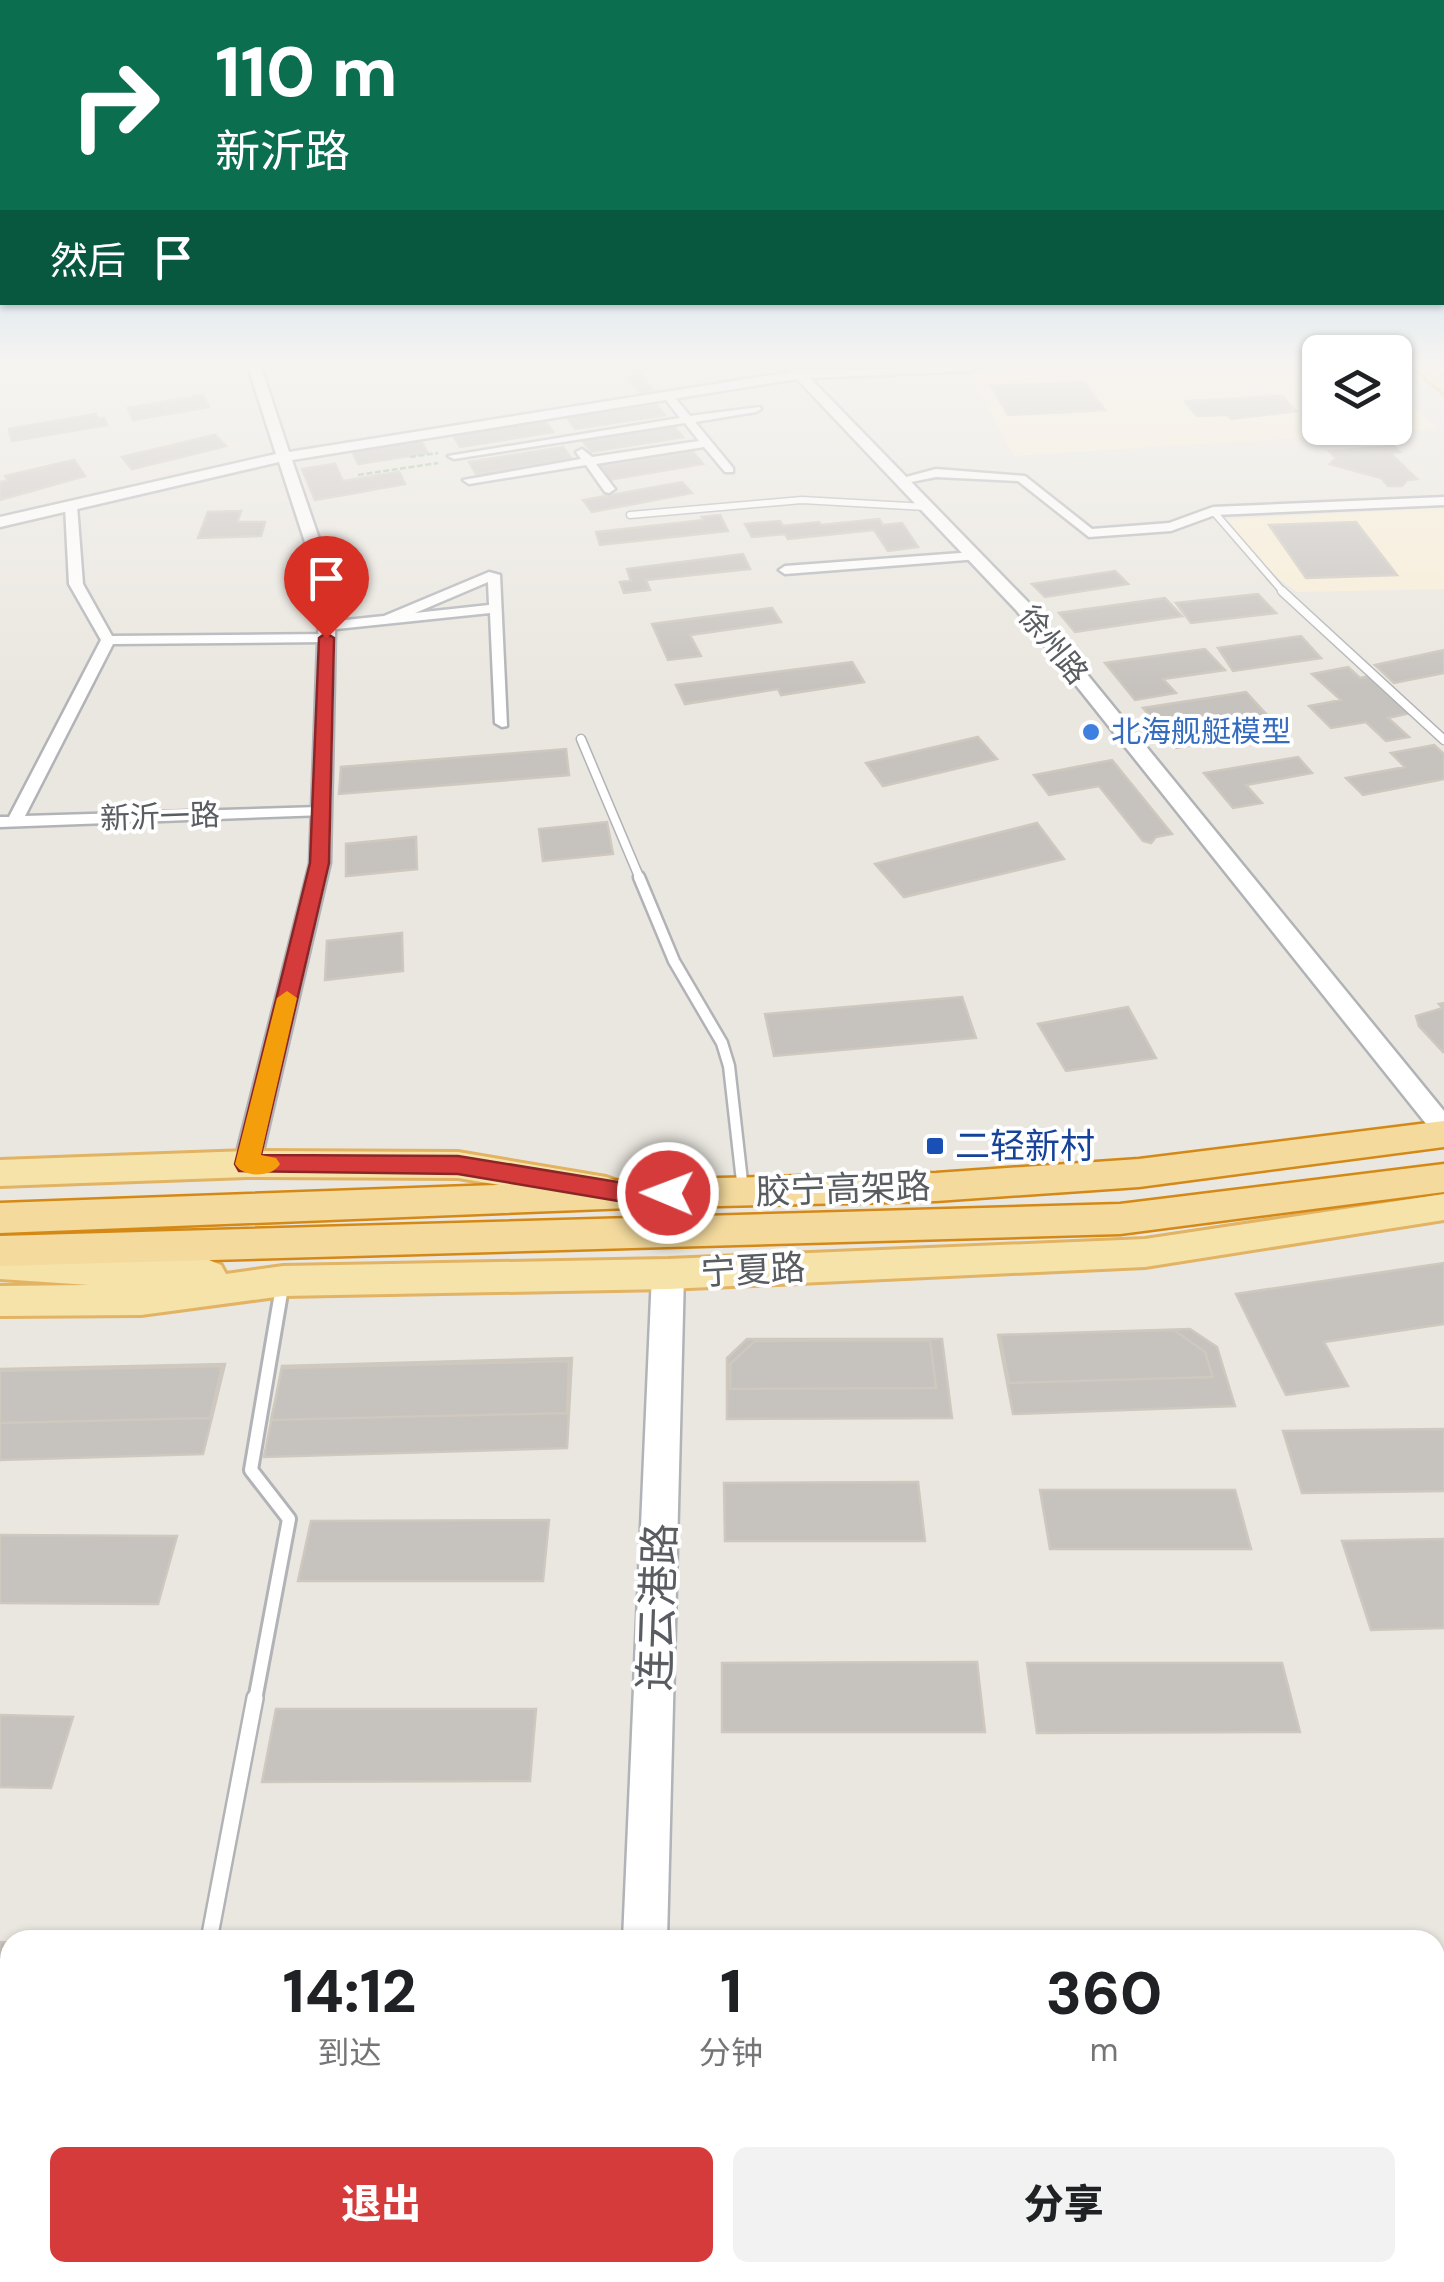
<!DOCTYPE html>
<html lang="zh">
<meta charset="utf-8">
<style>
body{margin:0;font-family:"DM Sans","Noto Sans SC",sans-serif;background:#f2f2f2;color:#202124;height:100vh;display:flex;flex-direction:column;font-size:38px;white-space:nowrap}
*{box-sizing:border-box;margin:0}
p{font-size:32px;color:#757577}
.icon{flex:none;width:55px;height:55px;fill:none;stroke:currentColor;stroke-width:2;stroke-linecap:round;stroke-linejoin:round}
.map{position:relative;flex:1;overflow:hidden}
.details{position:absolute;left:0px;top:1930px;width:1445px;height:352px;display:flex;flex-direction:column;background:#fff;border-radius:30px 30px 0 0;box-shadow:0 2px 8px #0004}
.details>*{flex:none}
.guide{position:absolute;left:0px;top:0px;width:1445px;height:305px;box-shadow:0 2px 8px #0004;background:#0b6e4f;color:#fff;overflow:hidden}
.fabs{position:absolute;left:1302px;top:335px;display:grid;gap:20px}
.fabs a{display:grid;place-items:center;width:110px;height:110px;border-radius:15px;background:#fff;box-shadow:0 2px 8px #0004;font-size:50px}
.pin{position:absolute;display:grid;place-items:center;width:85px;height:85px;color:#fff;margin:-102px -42px;border-radius:50% 50% 50% 0;rotate:-45deg;box-shadow:0 0 10px #0007}
.pin .icon{rotate:45deg}
.me{position:absolute;width:110px;margin:-55px;rotate:271deg;stroke-linejoin:round;filter:drop-shadow(0 0 8px #0008)}
.turn{display:flex;align-items:center;gap:35px;height:210px;padding:0 50px;font-size:45px}
.turn .icon{width:130px;height:130px;stroke-width:2.5}
.turn b{display:block;font-size:70px;line-height:85px}
.then{display:flex;align-items:center;height:95px;padding:0 50px;background:#0003;gap:20px;font-size:38px}
.eta{display:flex;justify-content:space-evenly;align-items:center;height:170px;text-align:center}
.eta b{font-size:60px;font-weight:800;line-height:70px}
.action{display:flex;gap:20px;margin-top:auto;padding:20px 50px}
.action a{flex:1;height:115px;border-radius:15px;background:#d63b3c;color:#fff;font-size:40px;font-weight:800;line-height:115px;text-align:center}
.action a+a{background:#f2f2f2;color:#202124}
.map>svg:first-child{display:block}
.commercial{fill:#f9eed6}
.green{fill:#c1e0bf}
.building{fill:#c6c2be;stroke:#cec8bf;stroke-width:2.5}
.lines{fill:none;stroke-linecap:round;stroke-linejoin:round}
.service-far4-casing{stroke:#b1b3b7;stroke-width:9}
.service-far3-casing{stroke:#b1b3b7;stroke-width:11}
.service-far2-casing{stroke:#b1b3b7;stroke-width:15}
.service-far1-casing{stroke:#b1b3b7;stroke-width:18}
.service-casing{stroke:#b1b3b7;stroke-width:20}
.minor-casing{stroke:#b1b3b7;stroke-width:5}
.tertiary-casing{stroke:#b1b3b7;stroke-width:5}
.secondary-casing{stroke:#b0b3b7;stroke-width:5}
.primary-casing{stroke:#e2b362;stroke-width:6}
.trunk-casing{stroke:#d48917;stroke-width:5}
.path{stroke:#99c0a0;stroke-width:2.5;stroke-dasharray:6 2.5;stroke-linecap:butt}
.service-far4{stroke:#fff;stroke-width:6}
.service-far3{stroke:#fff;stroke-width:8}
.service-far2{stroke:#fff;stroke-width:10}
.service-far1{stroke:#fff;stroke-width:12}
.service{stroke:#fff;stroke-width:15}
.minor{fill:#fff;fill-rule:evenodd}
.tertiary{fill:#fff;fill-rule:evenodd}
.secondary{fill:#fff;fill-rule:evenodd}
.primary{fill:#f6e3aa;fill-rule:evenodd}
.trunk{fill:#f4da9d;fill-rule:evenodd}
.route{fill:#d63b3c;stroke:#8b2627;stroke-width:2.5}
.slow{fill:#f59e0b}
.shop-dot{fill:#3f7fe0;stroke:#fff;stroke-width:4}
.transit-dot{fill:#1a4fb4;stroke:#fff;stroke-width:4}
.labels{text-anchor:middle;stroke-width:8;stroke-linejoin:round;paint-order:stroke}
.far-street-label{font-size:30px;fill:#595c60;stroke:#fff}
.far-shop-label{font-size:30px;fill:#366cbe;stroke:#fff;text-anchor:start}
.transit-label{font-size:35px;fill:#164399;stroke:#fff;text-anchor:start}
.street-label{font-size:35px;fill:#595c60;stroke:#fff}
.near-street-label{font-size:42px;fill:#595c60;stroke:#fff}
</style>
<div class="map">
<svg width="1444" height="2282" viewBox="0 0 1444 2282">
<rect width="100%" height="100%" fill="#eae7e0"/>
<path class="commercial" d="M1061,367H1320V428H1395V390L1437,429L1014,456L968,372Z
M1444,508V589L1297,592L1260,565L1227,519Z"/>
<path class="green" d="M1435,1985H1444V2282H1030L1029,2273L1435,2272Z"/>
<path class="building" d="M635,367L653,390L639,392L626,376L632,375L627,368Z
M1084,382L1105,410L1008,415L991,386Z
M203,395L209,407L133,420L128,408Z
M1282,396L1296,411L1231,419L1227,415L1197,416L1185,401Z
M656,404L665,415L575,429L567,417Z
M96,414L98,419L104,418L107,425L12,441L9,429Z
M545,421L553,432L460,447L453,435Z
M673,425L683,437L591,452L582,440Z
M215,435L226,446L132,469L122,457Z
M420,440L428,453L358,464L352,450Z
M1394,446L1400,452L1390,453L1417,479L1407,480L1402,486H1388L1381,478L1330,464L1336,458L1329,451Z
M563,447L572,459L476,474L469,462Z
M693,452L703,464L609,480L600,467Z
M74,460L85,476L0,500V482L8,481L5,476Z
M335,464L343,481L399,472L405,484L315,500L302,469Z
M682,482L692,493L592,512L583,500Z
M241,511L237,522H265L261,536L198,538L208,512Z
M720,515L728,531L600,545L596,532L704,520L702,517Z
M879,519L883,525L902,523L918,547L888,551L874,530L788,539L785,534L752,537L745,524L780,521L783,526L819,522L821,525Z
M1356,522L1397,575L1306,578L1269,525Z
M743,554L750,569L646,580L650,590L624,593L620,582L631,581L627,569Z
M1115,571L1128,584L1045,597L1032,584Z
M1258,594L1276,613L1191,623L1176,603Z
M1165,598L1182,616L1075,632L1059,613Z
M772,608L781,622L690,635L701,656L668,660L652,624Z
M1301,636L1321,658L1233,671L1218,648Z
M1205,649L1225,670L1163,679L1176,693L1135,700L1105,663Z
M1444,650V673L1394,683L1375,665Z
M852,662L864,682L781,695L778,689L685,704L676,685Z
M1348,667L1360,678L1369,676L1410,713L1388,718L1409,737L1386,741L1366,722L1331,728L1309,706L1341,700L1312,674Z
M1246,692L1267,715L1204,725L1218,741L1176,748L1143,708Z
M978,737L997,759L883,786L866,763Z
M1434,745L1444,754V779L1363,795L1346,778L1405,767L1391,753Z
M566,749L569,775L339,794L341,767Z
M1298,757L1312,773L1246,785L1262,803L1233,808L1204,773Z
M1112,760L1172,834L1156,837L1151,843L1143,841L1099,786L1049,795L1034,775Z
M607,822L613,854L543,861L539,829Z
M1037,823L1064,859L904,897L875,864Z
M416,837L417,869L346,876V844Z
M402,933L403,971L325,980L327,941Z
M962,997L976,1038L774,1056L765,1014Z
M1444,1003V1051L1443,1052L1419,1026L1416,1016L1443,1008L1439,1004Z
M1128,1007L1156,1058L1066,1071L1038,1024Z
M1444,1263V1324L1324,1342L1348,1386L1286,1395L1236,1294Z
M1190,1329L1217,1347L1235,1406L1013,1414L998,1335Z
M1174,1330L1205,1352L1213,1377L1009,1383L1000,1335Z
M747,1339H942L952,1418L727,1419V1358Z
M930,1340L936,1388L730,1389V1364L755,1341Z
M572,1358L567,1448L264,1457L282,1366Z
M569,1361L567,1413L271,1420L282,1368Z
M225,1364L203,1454L0,1460V1369Z
M222,1366L210,1418L0,1423V1371Z
M1444,1429V1491L1302,1493L1283,1431Z
M918,1482L925,1541H725L724,1483Z
M1040,1490H1235L1251,1549H1050Z
M549,1520L543,1581H298L311,1521Z
M0,1535L177,1536L158,1604L0,1603Z
M1444,1539V1628L1371,1630L1342,1541Z
M977,1662L985,1732H722V1663Z
M1027,1663H1282L1300,1732L1037,1733Z
M276,1709H536L530,1781L262,1782Z
M0,1715L73,1717L51,1788L0,1787Z
M224,1933H526V1940H222Z
M0,1942L10,1943V2039H0Z
M161,2272H497V2282H159Z"/>
<g class="lines">
<g class="service-far4-casing">
<path id="service-far4" d="M1213,511L1285,594
M630,515L802,500L926,507"/>
</g>
<g class="service-far3-casing">
<path id="service-far3" d="M1282,591L1444,740
M581,739L640,879"/>
</g>
<g class="service-far2-casing">
<path id="service-far2" d="M639,877L674,961L722,1043L729,1066L743,1190"/>
</g>
<g class="service-far1-casing">
<path id="service-far1" d="M255,1700L289,1519L251,1470L282,1287"/>
</g>
<g class="service-casing">
<path id="service" d="M209,1940L255,1698"/>
</g>
<g class="minor-casing">
<path id="minor" d="M664,394H672L690,416L760,407L761,409L756,412L695,422L733,468V472H725L704,447L596,464L615,489L609,493L605,492L586,465L469,484L463,480L581,459L576,452L582,449L592,457L699,441L685,423L454,459L448,456L680,418L663,396Z
M936,469L1025,476L1092,529L1169,523L1213,507L1444,497V505L1215,515L1171,531L1089,537L1018,481L936,477L901,484L895,480Z
M71,502L77,506L83,584L112,636L326,634L333,638L326,642L113,644L25,816L319,807L325,809V815L0,827V817H9L101,640L69,584L65,506Z
M974,552L979,553V559L785,574L779,570L785,566Z
M489,572L500,575L507,726L502,727L495,723L490,613L327,630L320,626L327,622L384,616ZM488,582L489,605L415,613Z
M0,2135H10V2167H0Z"/>
</g>
<g class="tertiary-casing">
<path id="tertiary" d="M248,367H261L289,452L790,372L786,367L803,371L978,367L972,371L810,378L1028,602L1444,1111V1137L1435,1135L1016,610L797,379L292,460L336,588L330,863L260,1164L256,1171H238L234,1164L310,863L320,588L279,462L0,527V517L276,454Z"/>
</g>
<g class="secondary-casing">
<path id="secondary" d="M668,1261L679,1264L684,1274L667,1940H623L652,1274L657,1264Z
M607,2272H659V2282H607Z"/>
</g>
<g class="primary-casing">
<path id="primary" d="M1413,367H1431L1444,379V393Z
M247,1151L458,1152L606,1177L618,1181L623,1190L618,1199L606,1203L458,1178L247,1177L0,1186V1160Z
M1444,1194V1220L1145,1267L668,1289L283,1296L141,1315L0,1316V1286L89,1285L0,1279V1257L9,1254L209,1260L221,1265L226,1274L283,1266L668,1259L1145,1239Z"/>
</g>
<g class="trunk-casing">
<path id="trunk" d="M1444,1121V1147L1139,1187L936,1201L630,1208L0,1233V1203L630,1180L936,1173L1139,1159Z
M1444,1164V1192L1120,1234L0,1266V1236L1120,1204Z"/>
</g>
<path class="path" d="M410,457L438,453
M358,475L438,463"/>
<use href="#service-far4" class="service-far4"/>
<use href="#service-far3" class="service-far3"/>
<use href="#service-far2" class="service-far2"/>
<use href="#service-far1" class="service-far1"/>
<use href="#service" class="service"/>
<use href="#minor" class="minor"/>
<use href="#tertiary" class="tertiary"/>
<use href="#secondary" class="secondary"/>
<use href="#primary" class="primary"/>
<use href="#trunk" class="trunk"/>
</g>
<linearGradient id="sky" x2="0" y2="1"><stop stop-color="#8dc3ed"/><stop offset="0.53" stop-color="#f6f4f1"/><stop offset="1" stop-color="#f6f4f1" stop-opacity="0"/></linearGradient>
<rect width="1444" height="687" fill="url(#sky)"/>
<path class="route" d="M326,633L334,638L329,863L261,1155L458,1156L630,1184L676,1186L679,1193L676,1200L630,1203L458,1174L239,1171L235,1164L310,863L319,638Z"/>
<path class="slow" d="M287,991L297,998L261,1155L276,1158L280,1164C272,1178 243,1178 235,1164L277,998Z"/>
<circle class="shop-dot" cx="1091" cy="732" r="10"/>
<rect class="transit-dot" x="925" y="1136" width="20" height="20" rx="5"/>
<g class="labels">
<g class="far-street-label">
<text transform="translate(1053 645) rotate(51)" y="10">徐州路</text>
<text transform="translate(160 817) rotate(-2)" y="10">新沂一路</text>
</g>
<g class="far-shop-label">
<text x="1111" y="742">北海舰艇模型</text>
</g>
<g class="transit-label">
<text x="955" y="1158">二轻新村</text>
</g>
<g class="street-label">
<text transform="translate(843 1189) rotate(-2)" y="12">胶宁高架路</text>
<text transform="translate(753 1270) rotate(-3)" y="12">宁夏路</text>
</g>
<g class="near-street-label">
<text transform="translate(657 1607) rotate(-88)" y="15">连云港路</text>
</g>
</g>
</svg>
<div class="fabs">
<a><svg class="icon" aria-label="layers" viewBox="0 0 24 24"><path d="M12 4l9 5-9 5-9-5zM3 14l9 5 9-5"/></svg></a>
</div>
<div class="pin" style="left:326px;top:638px;background:#d93025"><svg class="icon" aria-label="arrive" viewBox="0 0 24 24"><path d="M6 21V4h12l-3 4 3 4H6"/></svg></div>
<svg class="me" style="left:668px;top:1193px" viewBox="-20 -20 40 40"><circle r="17" fill="#d63b3c" stroke="#fff" stroke-width="3"/><path d="M0-11L8 9 0 5-8 9z" fill="#fff"/></svg>
<div class="guide">
<div class="turn"><svg class="icon" aria-label="right" viewBox="0 0 24 24"><path d="M7 20v-9h11M14 6l5 5-5 5"/></svg><div><b>110 m</b>新沂路</div></div>
<div class="then">然后<svg class="icon" aria-label="arrive" viewBox="0 0 24 24"><path d="M6 21V4h12l-3 4 3 4H6"/></svg></div>
</div>
<section class="details">
<div class="eta">
<div><b>14:12</b><p>到达</p></div>
<div><b>1</b><p>分钟</p></div>
<div><b>360</b><p>m</p></div>
</div>
<div class="action"><a>退出</a><a>分享</a></div>
</section>
</div>
